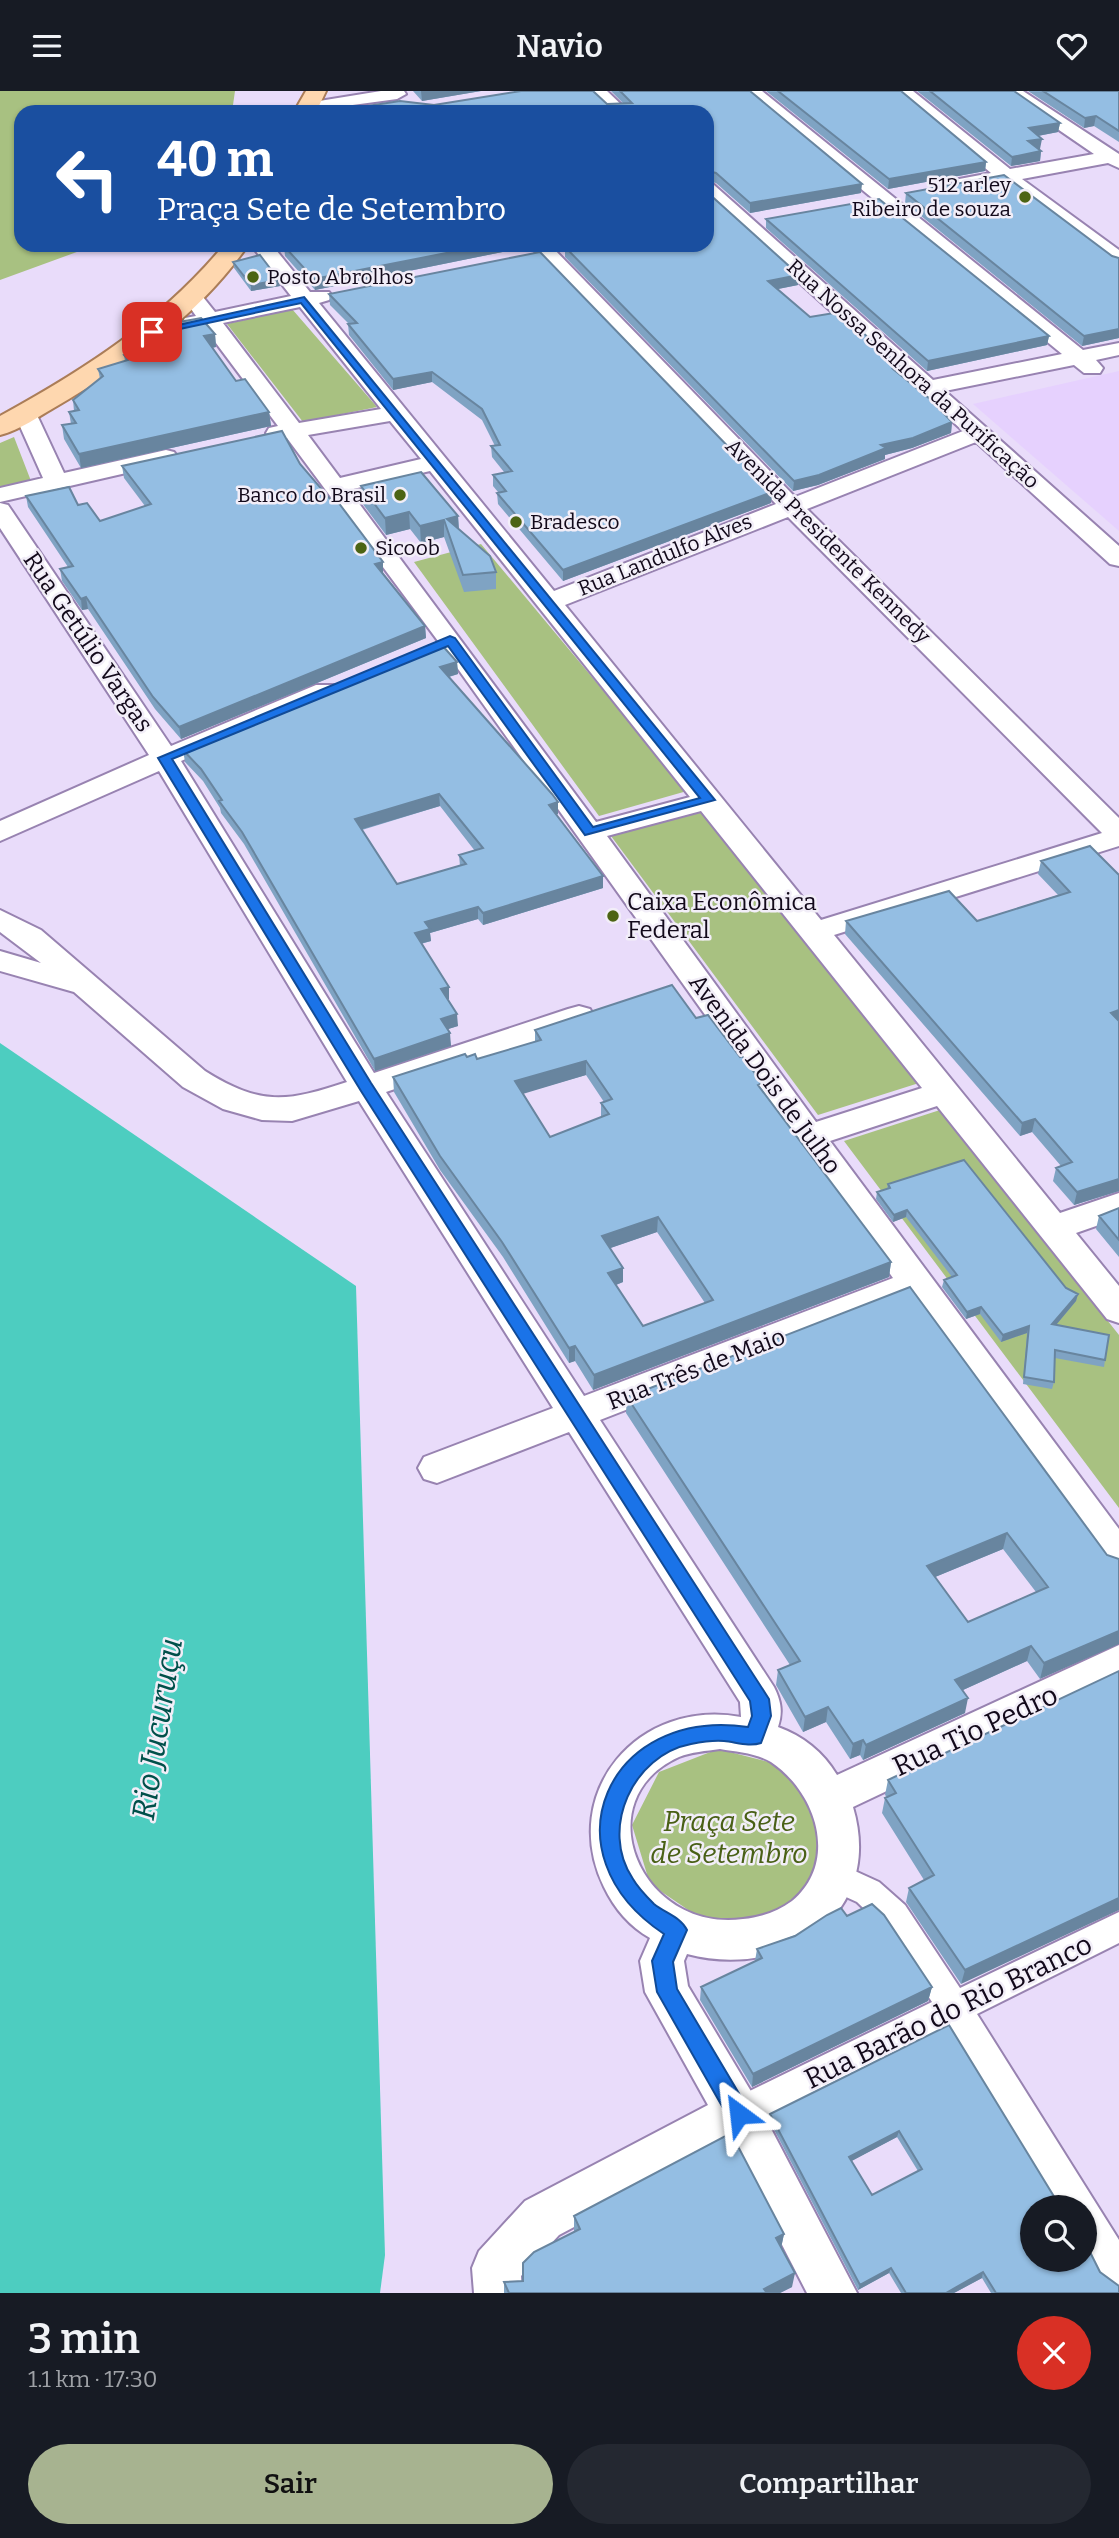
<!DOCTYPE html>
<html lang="pt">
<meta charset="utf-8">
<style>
body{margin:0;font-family:Bitter,serif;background:#242831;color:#f1f3f6;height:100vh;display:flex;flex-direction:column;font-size:26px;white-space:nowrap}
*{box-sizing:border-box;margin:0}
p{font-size:23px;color:#9ea1a6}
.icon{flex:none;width:38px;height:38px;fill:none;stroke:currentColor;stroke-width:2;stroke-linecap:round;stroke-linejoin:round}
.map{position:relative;height:2202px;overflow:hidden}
.sheet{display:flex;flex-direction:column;background:#171b24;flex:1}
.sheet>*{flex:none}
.banner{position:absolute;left:14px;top:14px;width:700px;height:147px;border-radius:21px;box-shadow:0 2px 5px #0004;background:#1a4fa0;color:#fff;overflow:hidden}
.controls{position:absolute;left:1020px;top:2104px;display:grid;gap:14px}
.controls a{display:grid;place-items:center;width:77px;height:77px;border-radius:50%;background:#171b24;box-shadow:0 2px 5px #0004;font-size:35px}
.pin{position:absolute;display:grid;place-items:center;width:60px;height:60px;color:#fff;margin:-30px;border-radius:14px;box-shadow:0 4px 10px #0006}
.me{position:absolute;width:77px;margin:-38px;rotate:330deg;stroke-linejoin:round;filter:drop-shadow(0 0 5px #0008)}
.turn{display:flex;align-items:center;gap:24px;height:147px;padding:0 28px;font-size:32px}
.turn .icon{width:91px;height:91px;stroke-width:2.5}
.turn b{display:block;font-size:49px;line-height:60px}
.round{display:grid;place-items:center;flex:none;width:74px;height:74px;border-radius:37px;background:#242831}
.headline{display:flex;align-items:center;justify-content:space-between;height:119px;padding:0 28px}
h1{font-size:42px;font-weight:600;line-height:52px}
.button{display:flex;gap:14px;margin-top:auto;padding:14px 28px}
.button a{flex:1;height:80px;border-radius:42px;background:#a7b390;color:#111;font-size:28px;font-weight:600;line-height:80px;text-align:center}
.button a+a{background:#242831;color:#f1f3f6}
header{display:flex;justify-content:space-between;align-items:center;height:91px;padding:0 28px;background:#171b24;font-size:32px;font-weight:600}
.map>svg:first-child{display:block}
.built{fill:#e6d1fe}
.green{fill:#a8c181}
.water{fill:#4dcdc0}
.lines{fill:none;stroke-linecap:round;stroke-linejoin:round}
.pedestrian-casing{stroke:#9883b1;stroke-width:4}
.minor-casing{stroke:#9883b1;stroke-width:4}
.primary-casing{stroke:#ab7d58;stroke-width:4}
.pedestrian{fill:#fff;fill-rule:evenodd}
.minor{fill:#fff;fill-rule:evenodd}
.primary{fill:#fed7af;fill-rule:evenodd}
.wall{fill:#7fa3c3;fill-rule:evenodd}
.shaded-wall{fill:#68859f}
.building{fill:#94bee3;stroke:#68859f;stroke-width:2;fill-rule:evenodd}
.route{fill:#1a73e8;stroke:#114b97;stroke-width:2}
.poi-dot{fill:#4c6414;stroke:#f2eef8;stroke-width:2.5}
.labels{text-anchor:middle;stroke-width:5;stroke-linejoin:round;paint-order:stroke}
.far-poi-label{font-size:21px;fill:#12091a;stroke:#f2eef8;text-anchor:start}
.far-street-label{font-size:21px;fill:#12091a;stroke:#f2eef8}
.street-label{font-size:24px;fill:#12091a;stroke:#f2eef8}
.poi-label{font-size:24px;fill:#12091a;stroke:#f2eef8;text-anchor:start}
.near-street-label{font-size:28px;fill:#12091a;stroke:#f2eef8}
.near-park-label{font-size:28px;font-style:italic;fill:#496016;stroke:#f2eef8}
.near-water-label{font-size:32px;font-style:italic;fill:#00504a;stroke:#f2eef8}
</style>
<header><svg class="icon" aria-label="menu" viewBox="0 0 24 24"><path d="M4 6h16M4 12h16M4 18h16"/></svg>Navio<svg class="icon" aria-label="heart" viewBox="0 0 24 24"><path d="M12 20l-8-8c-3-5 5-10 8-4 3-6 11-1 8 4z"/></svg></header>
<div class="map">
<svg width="1119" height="2202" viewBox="0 0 1119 2202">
<rect width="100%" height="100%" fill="#e9dcfa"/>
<path class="built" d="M1119,280V440L973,313Z"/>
<path class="green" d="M0,0H235L232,21H21V154H96L0,189Z
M292,218L377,316L303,331L227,233Z
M14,346L31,390L0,397V352Z
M481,453L687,700L599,725L414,471Z
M703,721L919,992L818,1024L611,745Z
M940,1019L1119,1244V1417L844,1050Z
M718,1658L781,1674L821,1723L819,1784L773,1827L706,1831L650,1793L632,1734L659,1681Z"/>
<path class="water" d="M0,952L356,1195L385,2164L380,2202H0Z"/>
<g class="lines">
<g class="pedestrian-casing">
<path id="pedestrian" d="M833,1770L879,1791L905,1814L960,1897L1119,1821V1852L977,1923L1119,2149V2199C1085,2185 1085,2147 1085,2116H1058L948,1937L751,2035L739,2040L727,2035L722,2023L727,2011L932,1911L883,1836L857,1811L822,1795L817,1785L822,1775Z"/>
</g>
<g class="minor-casing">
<path id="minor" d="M381,0H404L406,3L397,8L301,21L298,17L307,12Z
M587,0H607L629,21H609Z
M742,0H762L1083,259L1119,252V264L1096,269L1103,277L1100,282H1084L1074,274L945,300L1119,455V475L1110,473L976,351L807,418L1119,727V755L834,844L1060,1122L1119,1102V1127L1076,1142L1119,1195V1232L1107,1228L937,1015L830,1050L1119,1438V1483L1105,1478L908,1209L600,1329L774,1596C781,1610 783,1621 778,1636C803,1645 823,1661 837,1684L1119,1554V1590L853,1716C885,1824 785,1889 687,1863L684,1870L688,1895L755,2007L857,2202H807L730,2053L559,2144L521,2185L522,2202H474L472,2177L479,2160L525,2110L708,2014L645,1901L640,1870L650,1847C630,1836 614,1817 604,1796C558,1701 639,1607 741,1626L740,1611L569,1341L437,1392L424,1388L418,1377L424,1366L553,1317L359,1010L292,1030L262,1029L223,1018L183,996L74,901L0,880V860L41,872L0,841V819L41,839L205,980C261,1015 287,1011 347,991L159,680L0,750V730L149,664L0,437V412L8,414L171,655L316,594H334L338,600L334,606L181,670L374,982L568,918L579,915L590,918L594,925L590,932L386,1001L584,1305L893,1187L441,554L287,347H269L266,342L269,337L278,335L204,236L193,238L182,232L185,227L196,225L182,205L192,199L199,201L215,221L291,205L251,154H272L310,201H329L332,205L329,209L319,212L554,500L776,413L529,154H550L795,406L963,340L707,108V92L714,94L933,289L1062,263ZM300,216L381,318L299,332L223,232ZM390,330L421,368L340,387L308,344ZM430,380L690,706L596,731L349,399ZM788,426L1102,742L821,829L565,514ZM701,720L922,997L816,1031L607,745ZM720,1658C737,1661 756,1662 771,1671C817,1702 839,1771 792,1810C777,1821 761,1826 743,1828C641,1842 584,1709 679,1666C691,1661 706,1660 720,1658Z
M893,0H913L1010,78L1094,63L1002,0H1023L1119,63V77L1108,72L1022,88L1119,159V175L1112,173L1003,91L961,99L954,97L951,93L954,89L991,82Z
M25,315L36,322L64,382L166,359L174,361L178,366L174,371L0,411V397L43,387L14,322Z"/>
</g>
<g class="primary-casing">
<path id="primary" d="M306,0H326L316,21H294Z
M224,154H248C200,224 129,273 57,315C39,325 20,339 0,344V325C84,279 162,229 224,154Z"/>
</g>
<use href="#pedestrian" class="pedestrian"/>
<use href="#minor" class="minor"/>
<use href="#primary" class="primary"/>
</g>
<path class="wall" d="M413,0H481L422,10Z
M611,0H750L861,102L750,122L716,92L707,90V21H335V20L434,14L607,13L623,12Z
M766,0H901L986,71L985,80L888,98Z
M917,0H1014L1060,32L1058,41L1038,45L1040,58H1038L1041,60L1040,70L1011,75Z
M1028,0H1119V51L1094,35L1084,37Z
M906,102L1119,167V247L1082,255L905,112Z
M766,128L1049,245L1047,254L927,280L766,137Z
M286,154H528L527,156L315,199L285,165L284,155H286Z
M565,156L799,184L798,194L778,198L810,226L900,283L952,331L951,342L912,357L885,364V368L818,394L793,400L565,166Z
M233,171L280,195L251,200L234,177Z
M329,203L772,401L771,412L563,490L498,413L497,402L498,401L493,395V384L504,381L492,366L491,355H495L482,329L432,291L393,299L349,244L348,233H349L330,214Z
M163,234L215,243L216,256L212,257L236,290L269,321L271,335L81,377L64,348L62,334L71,333L69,321L74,320L73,309L100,288L98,278L125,270L124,264L136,260L135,254L165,243Z
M300,373L383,471V482L425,535L426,547L181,648L155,618L88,518L82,519L62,490L60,478L68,476L28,416L26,405L78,414L100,430L145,415L124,387L122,375Z
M361,395L458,425L459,438L496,481V498L464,501L444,446L421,452L410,438L386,444L362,412Z
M457,571L458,583L449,586L558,723L556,724L603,797L483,834L478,828L430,842L431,850L421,853L449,908H448L458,935L448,938L451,955L375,980L244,753L221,722L220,717L203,690L185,671L183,659ZM440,715L475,760L459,764L460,775L397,793L362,739Z
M1090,755L1119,1100L1074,1114L1053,1090L1056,1077L1061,1075L1032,1041L1020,1045L845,843L846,830H977L1058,804L1038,783L1041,770Z
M696,927L762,999L891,1171L889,1186L593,1299L575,1270L569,1272L503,1166L440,1079L394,1001L393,986L467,966L477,968L535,951V939ZM586,984L604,1011L601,1012V1026L550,1046L523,1002ZM657,1141L705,1212L643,1235L616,1194L623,1191V1177L610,1157Z
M888,1093L1078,1203L1076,1210L1056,1234L1105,1269L1104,1276L1055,1267L1054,1291L1052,1298L1023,1293L1027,1242L1001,1251L980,1223L966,1228L942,1196L944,1189L952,1186L906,1126L893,1131L876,1108L877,1101L887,1098Z
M1119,1117V1166L1096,1138L1099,1125Z
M627,1306L1107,1464L1040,1588L1027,1570L963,1599L965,1622L863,1669L860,1664L850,1668L826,1631L803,1641L776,1594L778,1579L790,1574L626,1322ZM1003,1458L1036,1501L968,1531L935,1486Z
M1119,1580L961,1893L906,1811L909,1797L924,1789L882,1722L885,1707L887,1706L885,1704L888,1689Z
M847,1825L932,1896L928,1910L752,1996L700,1909L701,1896L755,1870L757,1858Z
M949,1934L1058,2112L1089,2159L1100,2181L1119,2202H991L982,2187L954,2202H901L889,2182L858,2199L769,2029L770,2023ZM897,2046L918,2080L872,2104L851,2070Z
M574,2125L784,2143L781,2157L792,2196L780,2202H504V2191L523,2190L574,2141Z"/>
<path class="shaded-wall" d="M421,0H481L422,10Z
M1096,25L1094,35L1084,37L1085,27Z
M1060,32L1058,41L1027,47L1029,37Z
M1042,48L1040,58L1026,60L1028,50Z
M1041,60L1040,70L1011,75L1012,66Z
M986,71L985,80L888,98L889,88Z
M862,93L861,102L750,122V112Z
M487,154H528L527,156L315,199L314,188Z
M799,184L798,194L768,200V190Z
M279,189L280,195L251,200V194Z
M1119,238V247L1082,255L1084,245Z
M215,243L216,256L205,258L204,245Z
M1049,245L1047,254L927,280L928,270Z
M901,276L900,286L893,278Z
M432,281V291L393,299V288Z
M269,321L271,335L81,377L79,363Z
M952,331L951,342L912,357L885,364V368L818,394L793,400L794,390L881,354Z
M772,401L771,412L563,490V479Z
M409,421L410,438L386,444L385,427Z
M458,425L459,442L447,428Z
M444,429V446L421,452L420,435Z
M383,471V482L375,484V473Z
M86,506L88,518L82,519L81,508Z
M425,535L426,547L181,648L179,636Z
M457,571L458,583L441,588L440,576Z
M439,703L440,715L356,740L355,728Z
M558,711V723L549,726V714Z
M603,785V797L483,834V822Z
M478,816V828L430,842L431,850L415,854V842L425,831Z
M449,896V908L441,910V898Z
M1119,919V931L1111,922Z
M457,923L458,935L442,940L441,928Z
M450,942L451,955L375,980L374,968Z
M586,970V984L516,1005L515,990Z
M1035,1028L1032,1041L1020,1045L1022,1032Z
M1119,1088V1100L1074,1114L1077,1101Z
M907,1119L906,1126L893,1131L894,1124Z
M658,1126L657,1141L602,1160V1145Z
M891,1171L889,1186L593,1299L594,1284Z
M623,1177V1191L608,1197V1182Z
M1078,1203L1076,1210L1051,1240L1052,1233Z
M981,1216L980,1223L966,1228L967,1221Z
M1029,1235L1027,1242L1001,1251L1003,1244Z
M575,1255V1270L569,1272V1257Z
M1007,1442L1003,1458L923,1491L927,1475Z
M1119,1540V1553L1040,1588L1044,1572Z
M1031,1555L1027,1570L952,1604L955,1589Z
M968,1607L965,1622L863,1669L866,1654Z
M828,1616L826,1631L803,1641L805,1626Z
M863,1649L860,1664L850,1668L853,1653Z
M1119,1807V1819L961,1893L965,1879Z
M932,1896L928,1910L752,1996L753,1983Z
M899,2040L897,2046L848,2072L849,2066Z
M784,2143L781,2157L776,2147Z
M891,2177L889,2182L858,2199L860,2194Z
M983,2181L982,2187L954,2202H946Z
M795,2182L792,2196L780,2202H764V2198Z"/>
<path class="building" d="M521,0H593L607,13L632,12L620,0H750L862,93L750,112L716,82L708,80L707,81V21H336L335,20L400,10L434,14Z
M778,0H901L986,71L889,88Z
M930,0H1014L1060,32L1029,37L1042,48L1028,50L1041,60L1012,66Z
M1043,0H1119V40L1096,25L1085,27Z
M1004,84L1112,165L1119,167V238L1084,245L906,102Z
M707,101L799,184L768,190L810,226L840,221L901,276L893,278L930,308L952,331L913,347L881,354L886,357L819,384L794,390L565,156L572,154H707Z
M879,108L1049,245L928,270L766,128Z
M291,154H487L314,188L284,155Z
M540,161L772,401L563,479L497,402L506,400L493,384L512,380L491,355L500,354L482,318L432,281L393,288L348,233L357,232L329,203Z
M260,164L279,189L251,194L233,171Z
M201,227L215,243L204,245L236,290L245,288L269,321L79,363L62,334L76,332L69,321L79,319L73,309L103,285L98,278L128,269L124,264L139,259L135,254L142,248L170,242L163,234Z
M282,340L300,373L330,408L335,407L383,471L375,473L425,535L179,636L153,606L86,506L81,508L60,478L73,475L26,405L69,396L78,414L87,412L100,430L151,413L122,375Z
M421,381L458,425L447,428L490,465L496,481L463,484L444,429L420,435L409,421L385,427L361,395Z
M441,553L457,571L440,576L552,703L558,711L549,714L603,785L483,822L478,816L425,831L430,838L415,842L449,896L441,898L457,923L441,928L450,942L374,968L242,741L219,710L222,709L201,678L183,659ZM439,703L483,757L459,764L466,773L462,774L397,793L355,728Z
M1090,755L1119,784V919L1111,922L1119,930V1088L1077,1101L1056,1077L1072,1071L1035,1028L1022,1032L846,830L949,800L977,830L1070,801L1041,770Z
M672,894L696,927L708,924L740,966L742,965L762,992L758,994L891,1171L594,1284L575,1255L569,1257L502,1151L440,1065L393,986L465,963L467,966L475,963L477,968L541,949L535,939ZM586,970L612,1008L601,1012L609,1023L550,1046L515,990ZM658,1126L713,1209L643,1235L608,1182L623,1177L602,1145Z
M964,1069L1066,1197L1078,1203L1052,1233L1109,1244L1105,1269L1055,1259L1054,1291L1024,1286L1029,1235L1003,1244L981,1216L967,1221L944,1189L957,1184L907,1119L894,1124L877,1101L890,1097L888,1093Z
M1119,1117V1149L1099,1125Z
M910,1196L1107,1464L1119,1468V1540L1044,1572L1031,1555L955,1589L968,1607L866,1654L863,1649L853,1653L828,1616L805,1626L778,1579L800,1570L627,1306ZM1007,1442L1048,1496L968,1531L927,1475Z
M1119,1580V1807L965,1879L909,1797L934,1784L885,1707L896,1702L888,1689Z
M872,1813L884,1824L932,1896L753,1983L701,1896L762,1867L757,1858L795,1845L827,1824L841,1817L847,1825Z
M949,1934L1058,2112L1085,2115L1032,2116V2168H1085V2118L1089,2159L1100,2181L1119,2195V2202H996L983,2181L946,2202H906L891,2177L860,2194L770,2023ZM899,2040L922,2078L872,2104L849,2066Z
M731,2042L784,2143L776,2147L795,2182L764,2198L767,2202H509L504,2191L523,2190V2172L534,2161L580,2138L574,2125Z"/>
<path class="route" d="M304,206L715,709L585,744L448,555L172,668L371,992L769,1608L771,1625L761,1652C749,1656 736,1651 724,1650C714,1649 701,1651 691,1653C633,1664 599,1738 633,1788C638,1797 647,1806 654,1813C665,1822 681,1826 687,1839L673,1871L677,1898L747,2016L750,2023L747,2031L739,2034L731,2031L657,1901L652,1870L664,1843C542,1762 608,1615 748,1636L752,1625L750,1610L361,1000L158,667L450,545L455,547L593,736L700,707L301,212L152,244L147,241Z"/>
<g class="poi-dot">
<circle cx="1025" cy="106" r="7"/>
<circle cx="253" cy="186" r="7"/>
<circle cx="400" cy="404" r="7"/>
<circle cx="516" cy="431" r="7"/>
<circle cx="361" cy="457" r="7"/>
<circle cx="613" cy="825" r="7"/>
</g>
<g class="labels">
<g class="far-poi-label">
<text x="1011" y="101" text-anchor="end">512 arley<tspan x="1011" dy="24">Ribeiro de souza</tspan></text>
<text x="267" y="193">Posto Abrolhos</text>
<text x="386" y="411" text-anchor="end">Banco do Brasil</text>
<text x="530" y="438">Bradesco</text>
<text x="375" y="464">Sicoob</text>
</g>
<g class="far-street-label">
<text transform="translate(913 283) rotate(42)" y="7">Rua Nossa Senhora da Purificação</text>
<text transform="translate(828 450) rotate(45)" y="7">Avenida Presidente Kennedy</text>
<text transform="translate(665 464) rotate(-22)" y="7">Rua Landulfo Alves</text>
</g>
<g class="street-label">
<text transform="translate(88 551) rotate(56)" y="8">Rua Getúlio Vargas</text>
<text transform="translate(765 983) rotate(54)" y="8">Avenida Dois de Julho</text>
<text transform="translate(696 1278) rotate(-21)" y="8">Rua Três de Maio</text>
</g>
<g class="poi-label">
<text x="627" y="819">Caixa Econômica<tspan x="627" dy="28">Federal</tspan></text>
</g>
<g class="near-street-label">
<text transform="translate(975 1639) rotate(-25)" y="10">Rua Tio Pedro</text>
<text transform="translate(948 1920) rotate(-26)" y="10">Rua Barão do Rio Branco</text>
</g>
<g class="near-park-label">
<text x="729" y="1740">Praça Sete<tspan x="729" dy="32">de Setembro</tspan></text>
</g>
<g class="near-water-label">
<text transform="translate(157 1638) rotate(-81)" y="11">Rio Jucuruçu</text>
</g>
</g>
</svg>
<div class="controls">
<a><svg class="icon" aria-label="search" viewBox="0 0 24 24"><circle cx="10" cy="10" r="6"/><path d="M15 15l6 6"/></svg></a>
</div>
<div class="pin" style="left:152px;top:241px;background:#d93025"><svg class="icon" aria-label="arrive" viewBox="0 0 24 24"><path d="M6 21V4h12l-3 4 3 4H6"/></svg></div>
<svg class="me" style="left:739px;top:2023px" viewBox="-20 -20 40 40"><path d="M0-17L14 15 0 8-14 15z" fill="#1a73e8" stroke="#fff" stroke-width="4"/></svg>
<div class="banner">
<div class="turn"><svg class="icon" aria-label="left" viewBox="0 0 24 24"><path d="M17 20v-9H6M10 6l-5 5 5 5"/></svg><div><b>40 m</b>Praça Sete de Setembro</div></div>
</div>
</div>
<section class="sheet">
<div class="headline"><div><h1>3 min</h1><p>1.1 km · 17:30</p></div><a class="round" style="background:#d93025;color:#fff"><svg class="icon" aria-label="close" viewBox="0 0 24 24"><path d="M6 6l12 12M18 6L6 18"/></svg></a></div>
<div class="button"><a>Sair</a><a>Compartilhar</a></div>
</section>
